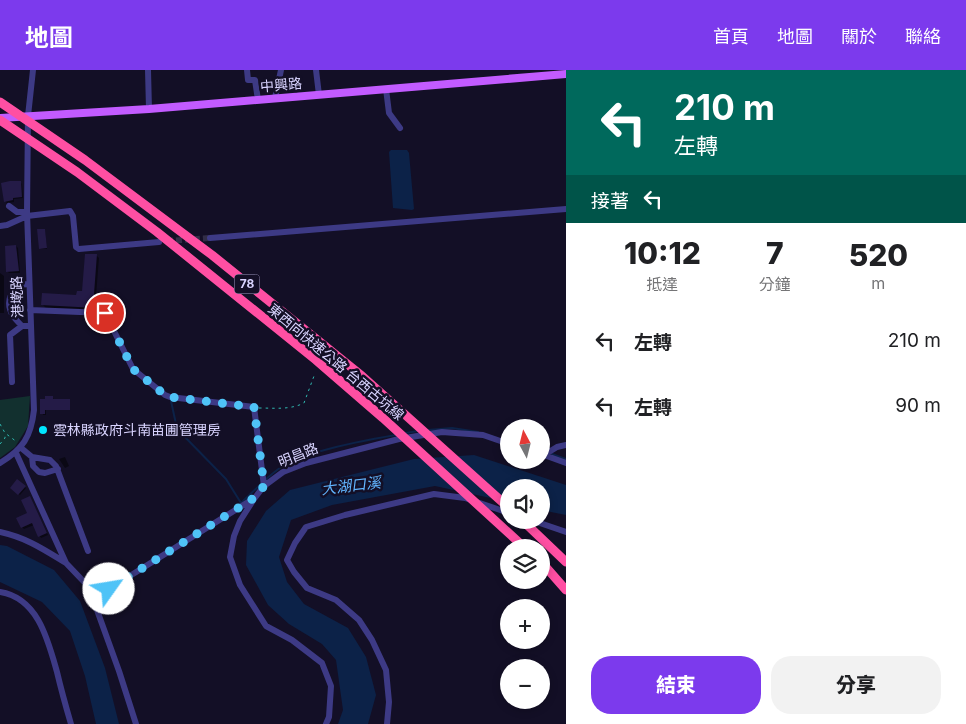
<!DOCTYPE html>
<html lang="zh-TW">
<meta charset="utf-8">
<style>
body{margin:0;font-family:Inter,"Noto Sans TC",sans-serif;background:#f2f2f2;color:#202124;height:100vh;display:flex;flex-direction:column;font-size:19px;white-space:nowrap}
*{box-sizing:border-box;margin:0}
p{font-size:16px;color:#757577}
.icon{flex:none;width:28px;height:28px;fill:none;stroke:currentColor;stroke-width:2;stroke-linecap:round;stroke-linejoin:round}
.map{position:relative;flex:1;overflow:hidden}
.details{display:flex;flex-direction:column;background:#fff;width:400px}
.details>*{flex:none}
.top-card{background:#00695c;color:#fff;overflow:hidden}
.needle{width:32px;rotate:353deg}
.buttons{position:absolute;left:500px;top:349px;display:grid;gap:10px}
.buttons a{display:grid;place-items:center;width:50px;height:50px;border-radius:50%;background:#fff;box-shadow:0 2px 8px #0003;font-size:25px}
.pin{position:absolute;display:grid;place-items:center;width:42px;height:42px;color:#fff;margin:-21px;border:2px solid #fff;border-radius:50%;box-shadow:0 1px 5px #0007}
.me{position:absolute;width:55px;margin:-28px;rotate:58deg;stroke-linejoin:round;filter:drop-shadow(0 0 4px #0008)}
.turn{display:flex;align-items:center;gap:18px;height:105px;padding:0 25px;font-size:22px}
.turn .icon{width:65px;height:65px;stroke-width:2.5}
.turn b{display:block;font-size:35px;line-height:42px}
.then{display:flex;align-items:center;height:48px;padding:0 25px;background:#0003;gap:10px;font-size:19px}
.eta{display:flex;justify-content:space-evenly;align-items:center;height:85px;text-align:center}
.eta b{font-size:30px;font-weight:800;line-height:35px}
.button{display:flex;gap:10px;margin-top:auto;padding:10px 25px}
.button a{flex:1;height:58px;border-radius:20px;background:#7c3aed;color:#fff;font-size:20px;font-weight:800;line-height:58px;text-align:center}
.button a+a{background:#f2f2f2;color:#202124}
ul{padding:0;list-style:none}
li{display:flex;align-items:center;gap:15px;height:65px;padding:0 25px}
li div{flex:1}
li b{display:block;font-size:19px}
li em{font-style:normal}
header{display:flex;align-items:center;gap:30px;box-sizing:border-box;height:70px;padding:0 25px;background:#7c3aed;color:#fff}
header strong{font-size:24px}
nav{display:flex;gap:28px;margin-inline-start:auto;font-size:18px}
main{display:flex;flex:1;min-height:0}
.map>svg:first-child{display:block}
.green{fill:#12302f}
.water{fill:#0c2248}
.shadow{fill:#0007}
.lines{fill:none;stroke-linecap:round;stroke-linejoin:round}
.stream{stroke:#0c2248;stroke-width:2}
.building{fill:#241b47}
.minor-tunnel{stroke:#312d47;stroke-width:6;stroke-dasharray:6 3;stroke-linecap:butt}
.path{stroke:#2fb8b0;stroke-width:1;stroke-dasharray:2.5 4;stroke-linecap:butt}
.minor{stroke:#3d3a85;stroke-width:6}
.major{stroke:#c25bff;stroke-width:8}
.highway{stroke:#ff4fa3;stroke-width:9}
.route{stroke:#4fc3f7;stroke-width:9;stroke-dasharray:0 16.2}
.poi-dot{fill:#00e5ff;stroke:#130f26;stroke-width:2}
.labels{text-anchor:middle;stroke-width:5;stroke-linejoin:round;paint-order:stroke}
.shield{fill:#130f26;stroke:#9e99be;stroke-width:1}
.shield-label{font-size:12px;font-weight:bold;fill:#d9d4ff}
.street-label{font-size:14px;fill:#d9d4ff;stroke:#130f26}
.poi-label{font-size:14px;fill:#d9d4ff;stroke:#130f26;text-anchor:start}
.water-label{font-size:15px;font-style:italic;fill:#62b6ff;stroke:#130f26}
</style>
<header>
<strong>地圖</strong>
<nav><a>首頁</a><a>地圖</a><a>關於</a><a>聯絡</a></nav>
</header>
<main>
<div class="map">
<svg width="566" height="654" viewBox="0 0 566 654">
<rect width="100%" height="100%" fill="#130f26"/>
<path class="green" d="M30,326L28,356L15,377L0,388V330Z"/>
<path class="water" d="M391,80H407L409,83L414,139L412,140L393,138L389,82Z
M474,385L566,415V445L541,440V418H509V432L435,416L332,435L291,450L279,487L287,512L304,534L348,558L366,587L376,625L368,654H338L343,640L336,590L322,574L289,554L268,535L246,495L247,471L266,441L290,420L414,389Z
M0,475L7,476L54,500L80,531L105,598L119,654H96L85,606L70,561L42,532L0,512Z"/>
<path class="shadow" d="M20,112L22,114L23,128L14,129V132L7,133L5,131Z
M45,160L47,179H41L40,178Z
M16,176L18,178L20,203H9L7,201Z
M96,185L99,188L96,226L99,229V240L46,238L43,235L78,226L83,223Z
M0,203L4,206V243H0Z
M53,328L54,330L69,331L70,340H46V345H43L41,330Z
M65,387L69,396L65,398L59,389Z
M17,410L26,418L20,425L11,418Z
M30,427L48,465L41,468L34,455L24,459L22,457L29,443Z"/>
<g class="lines">
<path class="stream" d="M171,331L176,354L179,361L226,409L241,433L262,413
M428,360L452,358L478,362
M406,363L418,361
M552,384L566,389
M265,410C270,406 275,401 280,398C305,381 366,370 396,365"/>
</g>
<path class="building" d="M10,111H21L22,127L13,128V130L4,132L1,113Z
M37,159H45L47,178L39,179Z
M16,175L19,201L6,202L5,176Z
M85,184H97L94,224L97,225L96,238L41,235L42,223L76,225L77,221H82Z
M45,326H53V329H70V340H45V344H40V329H45Z
M17,409L26,416L18,425L10,418Z
M30,426L47,463L38,467L32,453L21,458L16,448L27,443L21,430Z"/>
<g class="lines">
<path class="minor-tunnel" d="M167,171L210,168"/>
<path class="path" d="M259,338C275,338 290,340 304,333L314,306
M0,354L5,363L17,372
M0,374L5,368V365"/>
<path class="minor" d="M148,0L149,39
M247,0L248,10H255L258,30
M316,0L319,25
M386,19L389,43L400,58
M275,28L281,0
M9,136L17,142H27
M0,156L7,155L27,146L70,141L73,146L76,177L79,179L159,172
M210,168L566,139
M29,214C12,214 4,231 13,246C16,250 19,253 22,256H31
M30,240L105,243L133,299L165,325L170,327L254,337L264,416
M12,312L10,265L22,256
M20,377L32,387L50,390L56,396L88,481
M16,383L66,493L86,514L93,529L119,601L136,654
M541,384L544,385L557,377L566,375
M544,385L566,393
M32,387L33,396L39,402L45,403L58,399
M0,393C23,379 31,367 34,340L27,142L28,46L33,0
M531,450L566,462
M0,462C27,468 43,479 66,493
M0,522C38,528 48,570 57,602C61,619 66,637 71,654
M93,529L253,429
M326,654L329,647L331,616L322,593L292,570L266,556L240,515L230,487L234,466L240,451L254,429L264,416L283,402L306,393L399,369L442,362L483,365L509,374
M387,654L389,632L386,600L372,570L359,550L336,530L307,518L294,502L287,490L295,473L306,457L345,445L434,424L465,428L509,443"/>
<path class="major" d="M0,48L149,39L566,4"/>
<path class="highway" d="M0,32L85,90L212,185L362,306L509,438
M0,50L77,102L157,162L316,290L383,348L525,478
M522,450L566,492
M544,495L566,520"/>
</g>
<g class="lines">
<path class="route" d="M105,243L133,299L165,325L170,327L254,337L264,416L254,428L109,519"/>
</g>
<circle class="poi-dot" cx="43" cy="360" r="5"/>
<g class="labels">
<rect class="shield" x="234.5" y="204.5" width="25" height="19" rx="4"/>
<g class="shield-label">
<text x="247" y="218">78</text>
</g>
<g class="street-label">
<text transform="translate(281 15) rotate(-5)" y="5">中興路</text>
<text transform="translate(17 227) rotate(-92)" y="5">港墘路</text>
<text transform="translate(336 292) rotate(40)" y="5">東西向快速公路 台西古坑線</text>
<text transform="translate(298 385) rotate(-22)" y="5">明昌路</text>
</g>
<g class="poi-label">
<text x="53" y="365">雲林縣政府斗南苗圃管理房</text>
</g>
<g class="water-label">
<text transform="translate(351 416) rotate(-7)" y="5">大湖口溪</text>
</g>
</g>
</svg>
<div class="buttons">
<a><svg class="needle" viewBox="-14 -14 28 28"><path d="M0-13l5 13h-10z" fill="#e53935"/><path d="M0 13l5-13h-10z" fill="#757577"/></svg></a>
<a><svg class="icon" aria-label="sound" viewBox="0 0 24 24"><path d="M4 9h4l5-4v14l-5-4H4zM17 9q2 3 0 6"/></svg></a>
<a><svg class="icon" aria-label="layers" viewBox="0 0 24 24"><path d="M12 4l9 5-9 5-9-5zM3 14l9 5 9-5"/></svg></a>
<a>+</a>
<a>−</a>
</div>
<div class="pin" style="left:105px;top:243px;background:#d93025"><svg class="icon" aria-label="arrive" viewBox="0 0 24 24"><path d="M6 21V4h12l-3 4 3 4H6"/></svg></div>
<svg class="me" style="left:109px;top:519px" viewBox="-20 -20 40 40"><circle r="19" fill="#fff"/><path d="M0-13L10 11 0 6-10 11z" fill="#4fc3f7"/></svg>
</div>
<section class="details">
<div class="top-card">
<div class="turn"><svg class="icon" aria-label="left" viewBox="0 0 24 24"><path d="M17 20v-9H6M10 6l-5 5 5 5"/></svg><div><b>210 m</b>左轉</div></div>
<div class="then">接著<svg class="icon" aria-label="left" viewBox="0 0 24 24"><path d="M17 20v-9H6M10 6l-5 5 5 5"/></svg></div>
</div>
<div class="eta">
<div><b>10:12</b><p>抵達</p></div>
<div><b>7</b><p>分鐘</p></div>
<div><b>520</b><p>m</p></div>
</div>
<ul>
<li><svg class="icon" aria-label="left" viewBox="0 0 24 24"><path d="M17 20v-9H6M10 6l-5 5 5 5"/></svg><div><b>左轉</b></div><em>210 m</em></li>
<li><svg class="icon" aria-label="left" viewBox="0 0 24 24"><path d="M17 20v-9H6M10 6l-5 5 5 5"/></svg><div><b>左轉</b></div><em>90 m</em></li>
</ul>
<div class="button"><a>結束</a><a>分享</a></div>
</section>
</main>
